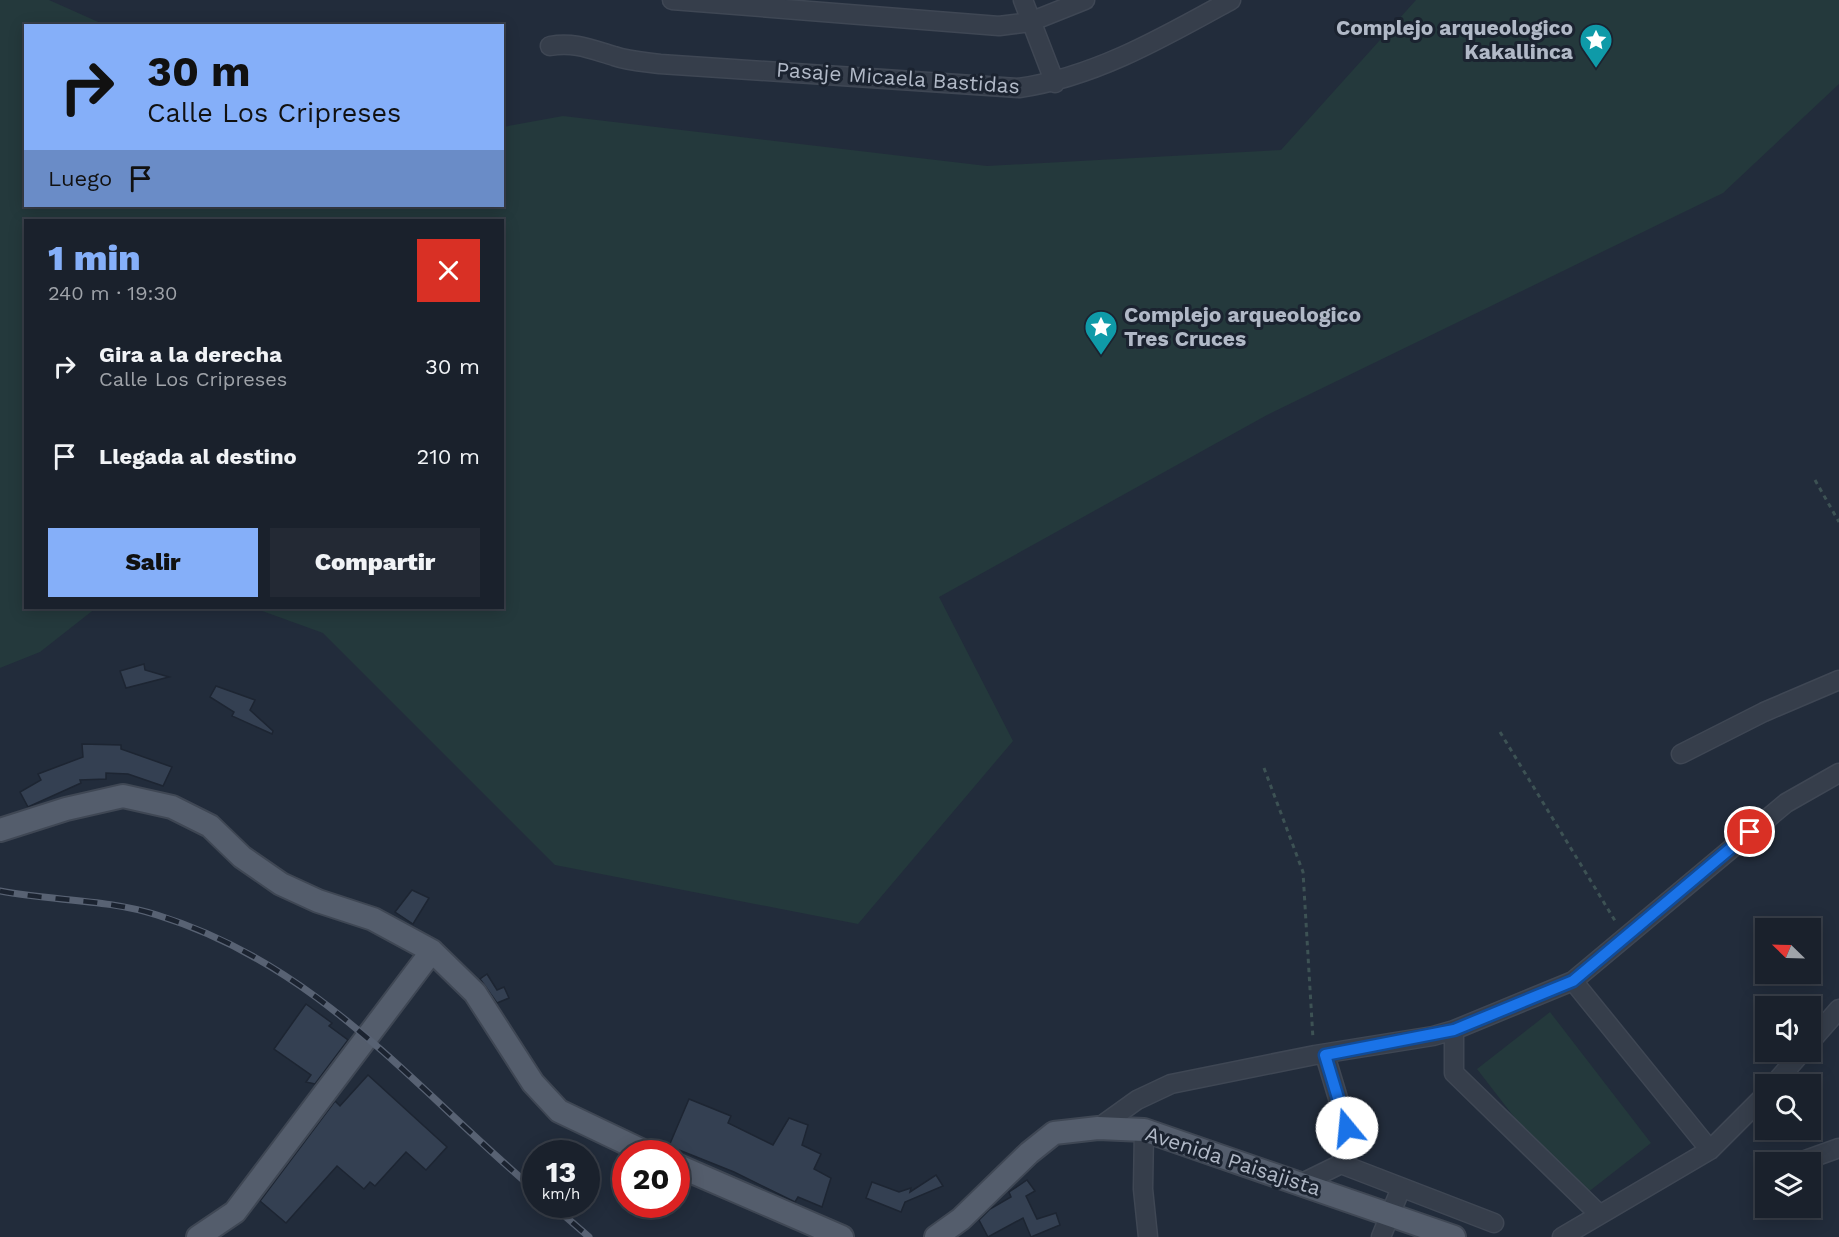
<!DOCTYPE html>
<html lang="es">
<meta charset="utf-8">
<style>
body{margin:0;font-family:"Work Sans",sans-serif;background:#232934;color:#f1f3f6;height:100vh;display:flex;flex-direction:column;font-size:22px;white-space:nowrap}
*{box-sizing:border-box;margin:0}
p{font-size:20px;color:#9fa3a9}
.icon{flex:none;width:33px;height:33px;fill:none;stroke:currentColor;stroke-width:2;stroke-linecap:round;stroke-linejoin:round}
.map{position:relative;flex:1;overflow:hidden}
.details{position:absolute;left:24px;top:219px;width:480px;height:390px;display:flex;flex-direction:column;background:#1a212c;border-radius:0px;box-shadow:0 3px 15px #0003,0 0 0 2px #383e48}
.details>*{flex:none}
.top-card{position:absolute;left:24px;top:24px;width:480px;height:183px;border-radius:0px;box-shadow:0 3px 15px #0003,0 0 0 2px #383e48;background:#85aff9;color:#111;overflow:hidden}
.needle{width:39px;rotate:293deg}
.fabs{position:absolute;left:1755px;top:918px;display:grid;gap:12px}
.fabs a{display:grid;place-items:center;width:66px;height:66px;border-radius:0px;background:#1a212c;box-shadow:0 3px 15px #0003,0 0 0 2px #383e48;font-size:30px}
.speed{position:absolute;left:522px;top:1140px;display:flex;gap:12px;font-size:30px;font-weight:700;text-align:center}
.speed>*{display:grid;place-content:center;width:78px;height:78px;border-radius:50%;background:#1a212c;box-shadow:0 3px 15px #0003,0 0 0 2px #383e48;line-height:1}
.speed small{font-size:15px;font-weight:400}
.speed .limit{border:9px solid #d22;background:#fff;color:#111}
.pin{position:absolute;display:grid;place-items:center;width:51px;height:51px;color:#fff;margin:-26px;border:3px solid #fff;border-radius:50%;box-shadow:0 2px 6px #0007}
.me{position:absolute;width:66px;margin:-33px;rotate:343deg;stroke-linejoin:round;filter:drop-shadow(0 0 4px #0008)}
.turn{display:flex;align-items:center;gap:21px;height:126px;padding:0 24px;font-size:27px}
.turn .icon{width:78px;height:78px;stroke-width:2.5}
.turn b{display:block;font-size:42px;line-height:51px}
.then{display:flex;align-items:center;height:57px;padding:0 24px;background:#0003;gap:12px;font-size:22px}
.round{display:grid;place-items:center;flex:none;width:63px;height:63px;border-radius:0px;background:#232934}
.head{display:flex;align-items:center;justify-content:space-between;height:102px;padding:0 24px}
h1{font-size:36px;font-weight:800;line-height:45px;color:#85aff9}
.cta{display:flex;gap:12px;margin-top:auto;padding:12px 24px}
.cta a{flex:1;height:69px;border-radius:0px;background:#85aff9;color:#111;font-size:24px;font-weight:800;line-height:69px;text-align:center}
.cta a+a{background:#232934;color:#f1f3f6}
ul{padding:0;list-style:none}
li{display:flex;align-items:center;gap:18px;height:90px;padding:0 24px}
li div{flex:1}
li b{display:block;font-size:22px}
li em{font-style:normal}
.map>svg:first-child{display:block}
.green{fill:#24393c}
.building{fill:#344052;stroke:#1d2532;stroke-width:1.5}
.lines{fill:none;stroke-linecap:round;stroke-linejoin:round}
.minor-casing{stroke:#3f4754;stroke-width:21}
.major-casing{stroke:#3f4754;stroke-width:26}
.path{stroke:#3d5254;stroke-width:3;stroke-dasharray:4.5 4.5;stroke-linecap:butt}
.minor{stroke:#363e4b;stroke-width:18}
.major{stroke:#545d6c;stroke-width:22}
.rail-casing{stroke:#586273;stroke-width:7}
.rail{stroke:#1b2330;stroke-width:4.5;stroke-dasharray:14;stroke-linecap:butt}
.route-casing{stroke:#114b97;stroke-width:15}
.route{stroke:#1a73e8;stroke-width:10}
.labels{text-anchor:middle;stroke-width:6;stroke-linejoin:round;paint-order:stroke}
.poi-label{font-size:21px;font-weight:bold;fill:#b1b9c7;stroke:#1b2330;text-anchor:end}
.street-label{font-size:21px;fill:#b1b9c7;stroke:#1b2330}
</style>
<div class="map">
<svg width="1839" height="1237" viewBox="0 0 1839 1237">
<rect width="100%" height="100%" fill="#222c3b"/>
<path class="green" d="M0,0H49L105,25L26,26V206H502L503,127L563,116L987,166L1281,150L1416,0H1839V84L1723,193L1267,415L939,597L1013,741L858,924L555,865L323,633L254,608H502V220H26V608H96L40,652L0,668Z
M1550,1012L1651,1143L1578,1200L1477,1069Z"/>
<path class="building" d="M144,664L145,670L169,677L126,688L120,671Z
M216,686L255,700L250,710L273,731L272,734L232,716L234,712L210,697Z
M82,744L121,745V749L172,767L163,786L128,774L106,773V779L80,780L81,783L28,807L20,792L41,780L38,774L83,757Z
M412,890L429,898L413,924L395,912Z
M487,974L497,990L504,987L509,998L497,1003L480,979Z
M306,1004L332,1023L329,1026L348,1040L315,1084L306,1082L311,1075L274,1049Z
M368,1075L447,1147L426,1170L406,1152L375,1186L370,1182L364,1189L337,1166L286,1223L260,1201L335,1101L340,1106Z
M689,1099L731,1116L728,1123L773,1145L789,1118L808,1125L802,1145L821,1154L814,1169L831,1178L822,1207L798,1197L795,1202L734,1172L669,1146Z
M936,1175L943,1186L905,1202L901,1212L866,1198L872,1182L899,1192L911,1188L910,1192Z
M1027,1180L1035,1191L1026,1196L1037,1219L1056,1213L1060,1225L1031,1237L1023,1218L988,1237L979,1220L990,1209L1011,1197L1009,1192Z"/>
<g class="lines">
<g class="minor-casing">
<path id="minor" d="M672,0L999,26L1030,22L1085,0
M1023,0L1055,83
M550,46C575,42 590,49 614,56C628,61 645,62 660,64L1019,88C1095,77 1164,37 1231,0
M1681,754L1764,712L1839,680
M1573,981L1710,1150
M1454,1030V1073L1599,1214
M1810,1042L1839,1009
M1325,1055L1347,1128L1341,1164
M1774,1084L1802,1052
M1098,1128L1137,1100L1171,1084L1315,1055L1433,1036L1454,1030L1573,981L1786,803L1839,773
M1144,1130L1143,1189L1148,1237
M1800,1162L1839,1148
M1300,1184L1341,1164L1494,1223
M1381,1237L1401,1188
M1562,1237L1710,1150L1766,1094"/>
</g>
<g class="major-casing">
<path id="major" d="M0,830L66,809L123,796L172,807L210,826L242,857L281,884L318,901L373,919L432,951L475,993L533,1083L559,1111L649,1154
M676,1165L842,1237
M198,1237L235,1212L432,951
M936,1237L961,1219L1029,1153L1054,1133L1098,1128L1144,1130L1454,1237"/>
</g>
<path class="path" d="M1815,480L1839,522
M1500,732L1617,924
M1264,768L1303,872L1313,1039"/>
<use href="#minor" class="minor"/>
<use href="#major" class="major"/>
<g class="rail-casing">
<path id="rail" d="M0,891C52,901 107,899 157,915C319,965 412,1086 536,1191
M551,1204L589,1237"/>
</g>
<use href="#rail" class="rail"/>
</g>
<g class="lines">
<g class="route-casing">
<path id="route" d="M1347,1128L1325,1055L1454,1030L1573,981L1750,832"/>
</g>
<use href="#route" class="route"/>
</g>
<defs>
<g id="sight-pin" transform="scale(1.725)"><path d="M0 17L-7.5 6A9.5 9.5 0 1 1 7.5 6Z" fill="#0f9aa8" stroke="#1b2330"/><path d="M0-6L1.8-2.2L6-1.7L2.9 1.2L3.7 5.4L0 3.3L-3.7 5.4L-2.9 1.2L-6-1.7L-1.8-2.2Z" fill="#fff"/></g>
</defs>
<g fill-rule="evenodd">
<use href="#sight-pin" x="1596" y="40"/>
<use href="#sight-pin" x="1101" y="327"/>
</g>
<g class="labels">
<g class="poi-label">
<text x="1573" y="35">Complejo arqueologico<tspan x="1573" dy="24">Kakallinca</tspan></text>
<text x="1124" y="322" text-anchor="start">Complejo arqueologico<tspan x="1124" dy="24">Tres Cruces</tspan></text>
</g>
<g class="street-label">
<text transform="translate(898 78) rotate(4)" y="7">Pasaje Micaela Bastidas</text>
<text transform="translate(1233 1161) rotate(18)" y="7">Avenida Paisajista</text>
</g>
</g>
</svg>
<div class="fabs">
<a><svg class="needle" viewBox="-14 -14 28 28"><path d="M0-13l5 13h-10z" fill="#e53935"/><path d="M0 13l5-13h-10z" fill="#9fa3a9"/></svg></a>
<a><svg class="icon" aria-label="sound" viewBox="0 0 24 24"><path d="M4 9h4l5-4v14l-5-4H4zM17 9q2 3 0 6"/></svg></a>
<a><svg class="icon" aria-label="search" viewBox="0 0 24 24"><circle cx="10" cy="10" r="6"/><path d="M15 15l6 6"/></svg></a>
<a><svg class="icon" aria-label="layers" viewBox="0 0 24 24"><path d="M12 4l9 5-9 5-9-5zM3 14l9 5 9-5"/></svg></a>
</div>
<div class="speed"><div>13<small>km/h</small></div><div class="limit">20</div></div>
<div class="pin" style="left:1750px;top:832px;background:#d93025"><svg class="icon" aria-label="arrive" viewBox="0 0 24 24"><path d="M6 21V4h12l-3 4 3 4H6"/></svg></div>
<svg class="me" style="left:1347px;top:1128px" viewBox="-20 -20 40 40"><circle r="19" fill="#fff"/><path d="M0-13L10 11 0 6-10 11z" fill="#1a73e8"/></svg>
<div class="top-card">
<div class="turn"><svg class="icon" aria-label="right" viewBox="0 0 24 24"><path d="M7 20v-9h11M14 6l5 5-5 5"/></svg><div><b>30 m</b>Calle Los Cripreses</div></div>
<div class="then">Luego<svg class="icon" aria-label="arrive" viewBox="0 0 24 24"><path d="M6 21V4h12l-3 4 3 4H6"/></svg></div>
</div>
<section class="details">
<div class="head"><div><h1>1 min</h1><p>240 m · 19:30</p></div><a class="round" style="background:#d93025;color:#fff"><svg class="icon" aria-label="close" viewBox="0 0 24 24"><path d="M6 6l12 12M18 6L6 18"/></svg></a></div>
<ul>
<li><svg class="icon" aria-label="right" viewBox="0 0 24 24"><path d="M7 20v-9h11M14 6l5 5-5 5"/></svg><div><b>Gira a la derecha</b><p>Calle Los Cripreses</p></div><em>30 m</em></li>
<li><svg class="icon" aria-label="arrive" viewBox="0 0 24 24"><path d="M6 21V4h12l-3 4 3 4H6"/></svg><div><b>Llegada al destino</b></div><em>210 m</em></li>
</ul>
<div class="cta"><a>Salir</a><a>Compartir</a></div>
</section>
</div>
